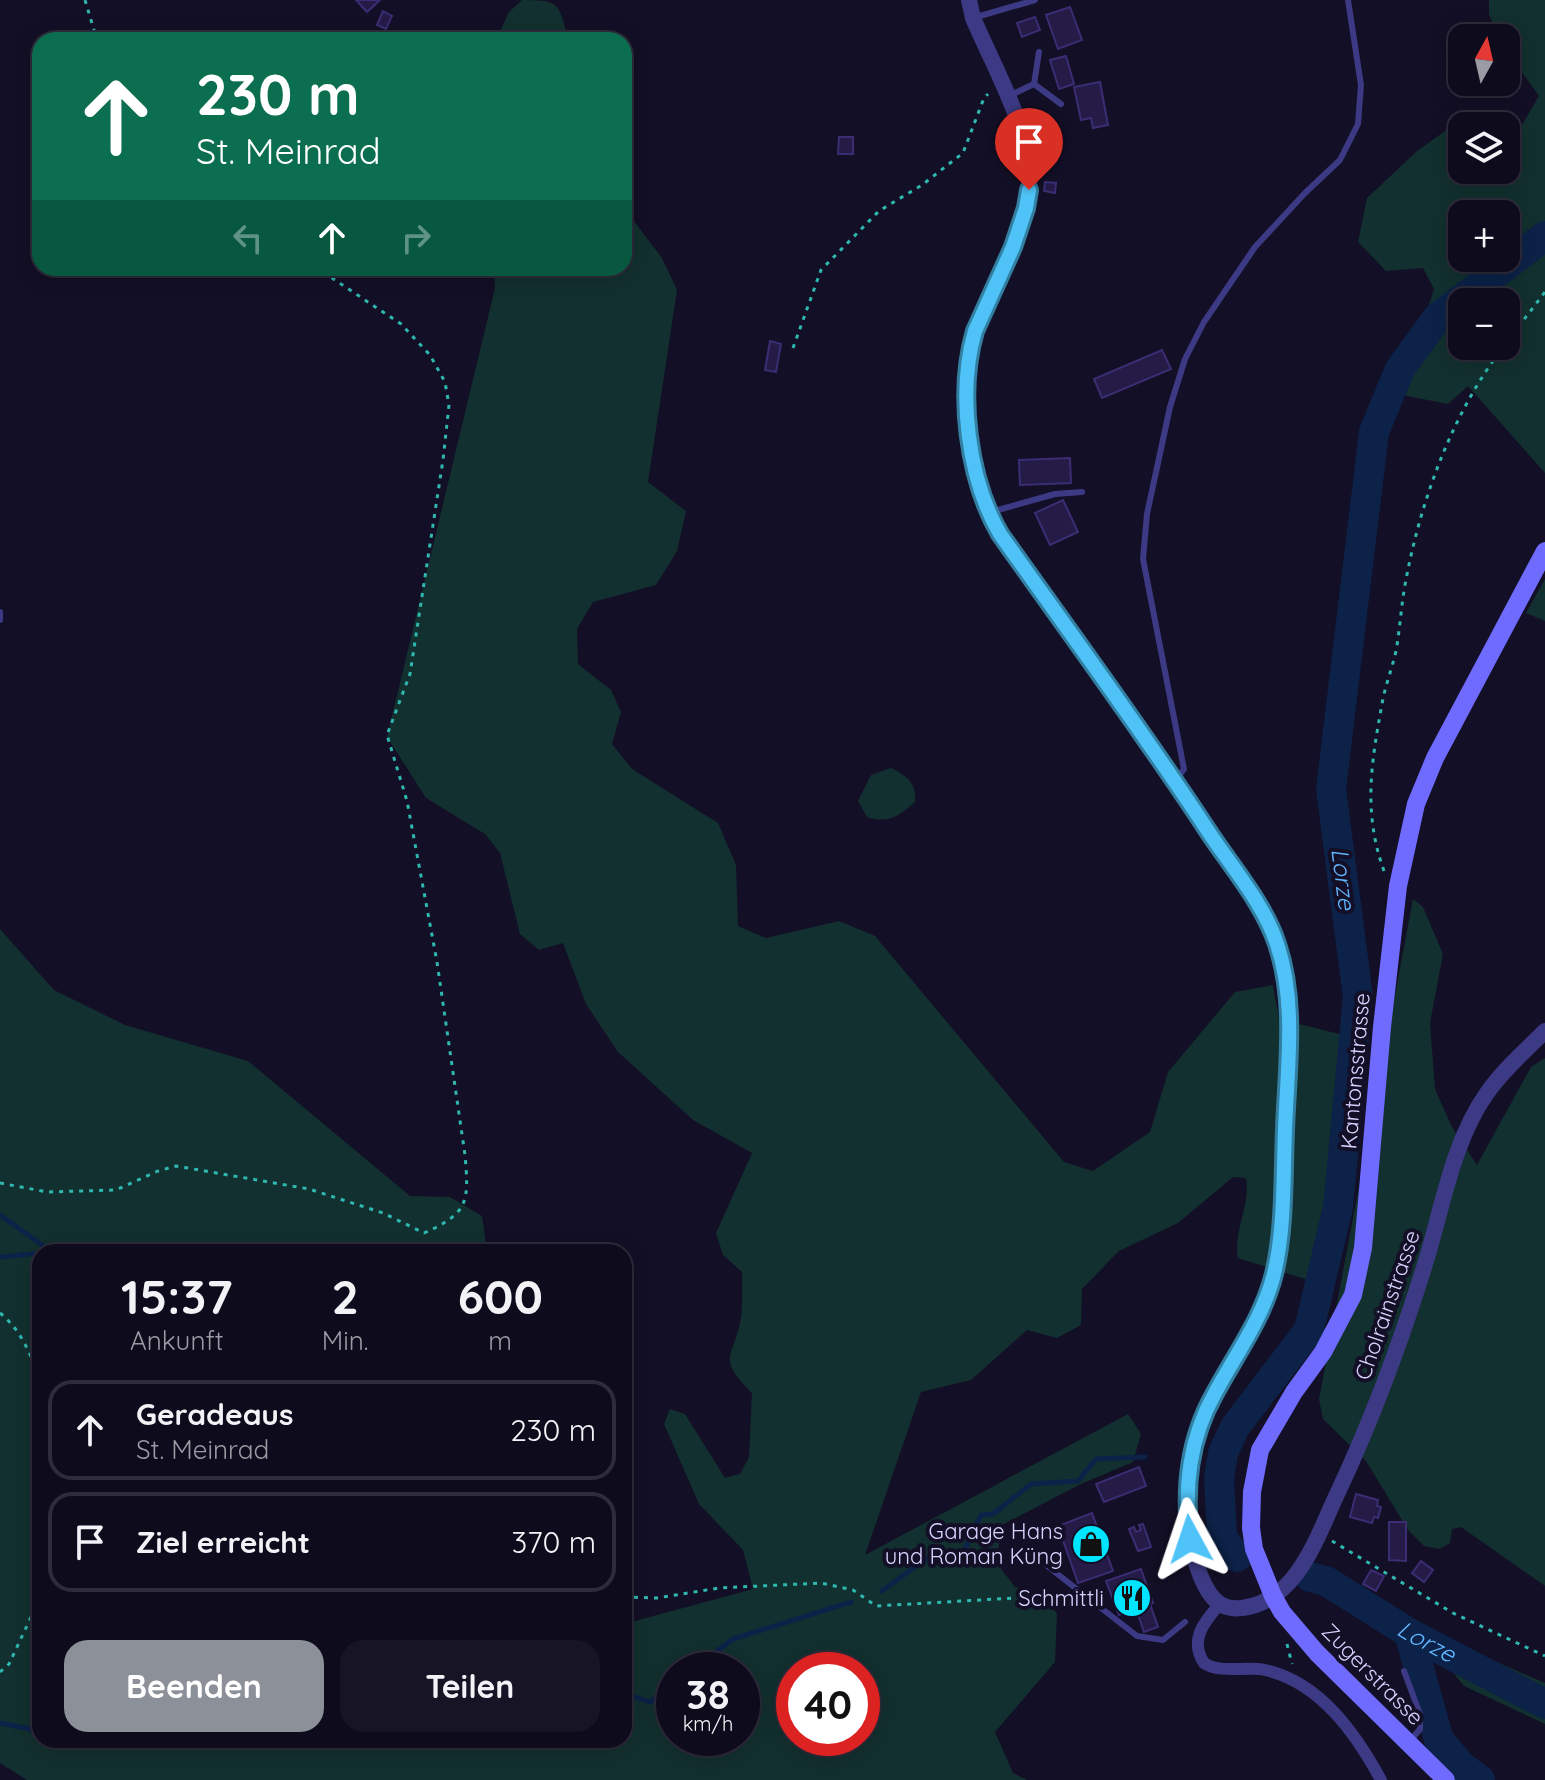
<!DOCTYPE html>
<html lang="de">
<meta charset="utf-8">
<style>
body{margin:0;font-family:Quicksand,sans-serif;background:#171425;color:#f1f3f6;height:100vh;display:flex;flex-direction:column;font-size:30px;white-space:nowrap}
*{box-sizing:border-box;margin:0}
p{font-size:26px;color:#9b9ba3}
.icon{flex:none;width:44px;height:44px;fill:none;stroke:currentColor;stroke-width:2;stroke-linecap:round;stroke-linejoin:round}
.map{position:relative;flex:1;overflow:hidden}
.sheet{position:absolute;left:32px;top:1244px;width:600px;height:504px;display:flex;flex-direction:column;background:#0e0b1c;border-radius:24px;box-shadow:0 4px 20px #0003,0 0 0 2px #2e2b3b}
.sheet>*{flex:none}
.guide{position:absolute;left:32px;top:32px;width:600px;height:244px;border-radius:24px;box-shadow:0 4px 20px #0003,0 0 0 2px #2e2b3b;background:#0b6e4f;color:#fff;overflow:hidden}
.needle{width:52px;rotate:8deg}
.controls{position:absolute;left:1448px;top:24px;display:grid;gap:16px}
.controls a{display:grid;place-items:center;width:72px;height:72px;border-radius:16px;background:#0e0b1c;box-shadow:0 4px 20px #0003,0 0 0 2px #2e2b3b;font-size:40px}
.speed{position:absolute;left:656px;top:1652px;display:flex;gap:16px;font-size:40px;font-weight:700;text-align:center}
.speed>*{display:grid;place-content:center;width:104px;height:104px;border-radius:50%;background:#0e0b1c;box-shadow:0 4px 20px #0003,0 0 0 2px #2e2b3b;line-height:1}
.speed small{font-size:20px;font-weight:400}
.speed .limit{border:12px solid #d22;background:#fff;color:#111}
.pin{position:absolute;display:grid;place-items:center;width:68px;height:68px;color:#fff;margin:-82px -34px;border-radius:50% 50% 50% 0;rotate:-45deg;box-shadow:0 0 8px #0007}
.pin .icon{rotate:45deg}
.me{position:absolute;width:88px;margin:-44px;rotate:355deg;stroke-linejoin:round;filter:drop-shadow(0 0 6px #0008)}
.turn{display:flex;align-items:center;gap:28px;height:168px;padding:0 32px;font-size:36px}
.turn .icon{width:104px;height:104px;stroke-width:2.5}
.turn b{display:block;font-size:56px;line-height:68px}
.lanes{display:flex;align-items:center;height:76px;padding:0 32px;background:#0003;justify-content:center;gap:40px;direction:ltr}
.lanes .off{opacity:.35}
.eta{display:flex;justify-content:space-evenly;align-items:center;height:136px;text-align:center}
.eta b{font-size:48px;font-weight:700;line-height:56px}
.primary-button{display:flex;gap:16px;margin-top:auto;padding:16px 32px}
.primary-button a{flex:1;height:92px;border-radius:24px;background:#8c9099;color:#fff;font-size:32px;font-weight:700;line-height:92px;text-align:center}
.primary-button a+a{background:#171425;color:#f1f3f6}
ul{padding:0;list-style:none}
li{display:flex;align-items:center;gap:24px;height:100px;margin:0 16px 12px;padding:0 16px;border:4px solid #2e2b3b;border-radius:24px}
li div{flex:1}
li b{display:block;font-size:30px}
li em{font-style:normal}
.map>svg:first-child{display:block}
.green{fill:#12302f;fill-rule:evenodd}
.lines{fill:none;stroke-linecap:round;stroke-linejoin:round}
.stream{stroke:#0c2248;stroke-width:5}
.river{stroke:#0c2248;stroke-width:30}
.building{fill:#241b47;stroke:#3b2d73;stroke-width:2}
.path{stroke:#2fb8b0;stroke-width:3;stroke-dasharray:4 6;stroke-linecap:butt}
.service{stroke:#3d3a85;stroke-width:6}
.minor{stroke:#3d3a85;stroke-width:12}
.tertiary{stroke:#3d3a85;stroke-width:16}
.secondary{stroke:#6f6bff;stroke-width:18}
.route-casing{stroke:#337fa1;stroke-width:20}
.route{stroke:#4fc3f7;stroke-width:14}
.labels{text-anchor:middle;stroke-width:8;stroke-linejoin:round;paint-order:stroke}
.street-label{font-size:22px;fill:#d9d4ff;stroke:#130f26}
.poi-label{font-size:22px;fill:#d9d4ff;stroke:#130f26;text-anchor:end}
.water-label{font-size:24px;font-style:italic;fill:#62b6ff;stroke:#130f26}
</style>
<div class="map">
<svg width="1545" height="1780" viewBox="0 0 1545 1780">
<rect width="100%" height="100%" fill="#130f26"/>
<path class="green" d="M522,0C562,0 558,4 569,40H496L509,12Z
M1489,0H1545V473L1468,386L1448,404L1402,395L1420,362L1424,320L1434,289L1423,268L1386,271L1358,242L1367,198L1417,151L1462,119L1522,125L1539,96L1506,50V38H1500L1489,15ZM1506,126V170H1462V126ZM1506,214V258H1462V214ZM1506,302V346H1462V302Z
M624,208L662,258L677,290L648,482L686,511L677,551L656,585L593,602L577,629L578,664L611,690L621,712L612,744L632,769L718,823L736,865L738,926L766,938L839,921L875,936L1064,1162L1093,1171L1150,1132L1168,1072L1235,992L1273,985L1279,1019L1351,1037L1318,1283L1238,1258C1233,1230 1251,1206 1246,1178L1233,1177L1178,1223L1119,1251L1082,1289L1081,1325L1057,1338L1027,1330L971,1380L921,1392L865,1555L1128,1414L1141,1434L1133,1462L1081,1484L1000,1526L998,1565L1015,1587L1044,1597L1057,1614L1055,1662L995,1732L1013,1773L1027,1780H27L0,1763V929L54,990L125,1025L248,1061L410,1196L450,1197L482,1216L487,1252H40V1740H624V1624L753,1589L743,1550L699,1504L664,1424L670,1409L685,1414L725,1478L740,1474L749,1457L752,1393C716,1357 733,1360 741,1318C743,1303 742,1287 742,1272L723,1255L716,1233L752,1153L693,1120L618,1052L586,1004L563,943L539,950L520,934L500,853L485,834L426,798L387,737L495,288L494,268H624ZM674,1670H742V1738H674ZM794,1670H862V1738H794Z
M1545,579V621L1526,613Z
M891,768C907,776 917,783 915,802C899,816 889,824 867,817L858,801L871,775Z
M1413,899L1423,907L1443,954L1430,1023L1435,1089L1452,1127L1477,1165L1531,1067L1545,1058V1586L1461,1527L1452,1529L1450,1543L1440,1549L1424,1546L1408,1530L1366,1461L1323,1419L1319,1399Z
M1414,1626L1545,1683V1724L1464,1686Z"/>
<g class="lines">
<path class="stream" d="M0,1215L52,1252
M0,1257L40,1253
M882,1591L927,1558L964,1551L981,1515L993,1514L1031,1484L1078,1481L1096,1459L1145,1457
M692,1670L733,1639L851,1602
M624,1693L650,1702L674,1684
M0,1723L40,1731
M478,1740H496"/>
<g class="river">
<path d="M1237,1557L1222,1538L1219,1478L1223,1453L1235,1427L1309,1330L1338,1207L1358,997L1331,789L1374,432L1400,369L1438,317L1545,236"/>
<path id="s1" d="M1310,1577L1326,1581L1409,1633L1545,1704"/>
<path d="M1409,1633L1439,1740L1461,1766L1480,1780"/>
</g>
</g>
<path class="building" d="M356,0H380L367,12Z
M1070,7L1082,40L1058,49L1046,15Z
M383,11L392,16L386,29L377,25Z
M1035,17L1040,30L1022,37L1017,23Z
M1066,56L1074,84L1059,89L1050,60Z
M1100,82L1108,125L1093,128L1091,118L1081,120L1074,87Z
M839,137H853V154H838Z
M1045,182L1056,183L1055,193L1044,191Z
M770,341L781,344L776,372L765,370Z
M1162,350L1171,369L1102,398L1094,379Z
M1070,458L1071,483L1020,485L1019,460Z
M1063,500L1078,532L1050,545L1035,513Z
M1139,1467L1146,1486L1104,1502L1096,1484Z
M1356,1494L1378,1500L1377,1506L1381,1507L1378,1518L1374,1517L1372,1523L1350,1517Z
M1092,1513L1113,1571L1078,1583L1058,1526Z
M1389,1522H1406V1561L1389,1560Z
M1143,1524L1151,1547L1138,1551L1129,1529L1134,1527L1136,1532L1141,1530L1139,1525Z
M1421,1561L1433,1570L1424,1582L1412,1573Z
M1141,1569L1153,1603L1150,1604L1158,1627L1144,1632L1136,1609L1119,1615L1106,1581Z
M1371,1570L1384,1576L1376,1591L1363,1584Z"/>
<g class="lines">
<path class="path" d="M85,0L97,40
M1506,343L1545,292
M793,348L821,270L879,211L922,185L963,153L984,98L988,94
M1384,871C1363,813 1371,764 1382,704C1385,686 1392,669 1396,651C1400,629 1401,607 1405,585C1420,502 1452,413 1504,346
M0,1183L47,1192L116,1190L158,1171L176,1166L309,1189L383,1213L424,1233C469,1213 469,1202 465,1155L437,962L407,801L387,735L410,674L443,460L449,405L445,382L430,355L401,324L317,268
M0,1313C22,1331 31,1355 40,1381
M1332,1541L1453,1613L1545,1656
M624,1597L657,1598L719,1588L821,1583L853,1590L876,1606L1067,1595
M1287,1644L1292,1664
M0,1672L9,1664L40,1598"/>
<path class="service" d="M973,18L1035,0
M1034,84L1039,52
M1011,95L1034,84L1061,104
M991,512L1055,494L1082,492
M0,612V620
M1176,780L1184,769L1143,559L1147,514L1170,407L1185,359L1204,322L1255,247L1305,193L1340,160L1358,124L1361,85L1348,0
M1033,1555L1137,1636L1163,1640L1185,1622
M1404,1671L1420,1714V1729L1411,1740"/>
<path class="minor" d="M1219,1605C1204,1622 1189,1640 1204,1663C1220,1674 1246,1666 1265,1670C1320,1682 1356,1734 1381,1780"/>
<path class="tertiary" d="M969,0L973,18C993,65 1025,120 1029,171C1031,189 1026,208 1021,226L975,331C957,393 968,479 1000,534C1071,634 1144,733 1211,836C1239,878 1273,917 1284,967C1295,1019 1287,1075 1285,1127C1283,1179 1286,1236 1271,1287C1258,1326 1232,1359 1213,1395C1184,1451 1177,1518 1201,1577C1209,1596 1219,1611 1242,1608C1299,1601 1318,1533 1339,1490C1374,1415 1402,1339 1426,1261C1443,1205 1453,1141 1487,1093C1503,1070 1525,1051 1545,1031"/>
<path class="secondary" d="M1446,1780L1317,1653L1282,1612L1273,1596L1254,1549L1251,1528L1252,1492L1260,1450L1294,1392L1323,1352L1353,1295L1363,1248L1382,1027L1398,886L1416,804L1435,758L1545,551"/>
</g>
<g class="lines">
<g class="route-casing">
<path id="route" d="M1029,190L1026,208L1013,247L975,331C957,393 968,479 1000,534C1070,633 1142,730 1208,831C1231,866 1264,904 1277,944C1297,1003 1287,1069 1285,1130C1283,1177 1285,1228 1274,1274C1263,1318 1236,1354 1215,1393C1189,1439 1184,1487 1190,1539"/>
</g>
<use href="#route" class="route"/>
</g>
<defs>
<g id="shop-disc" transform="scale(2)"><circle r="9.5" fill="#00e5ff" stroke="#130f26"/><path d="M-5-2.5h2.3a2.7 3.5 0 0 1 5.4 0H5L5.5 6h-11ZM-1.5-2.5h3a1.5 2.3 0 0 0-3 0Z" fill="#111"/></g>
<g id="restaurant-disc" transform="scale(2)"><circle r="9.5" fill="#00e5ff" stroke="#130f26"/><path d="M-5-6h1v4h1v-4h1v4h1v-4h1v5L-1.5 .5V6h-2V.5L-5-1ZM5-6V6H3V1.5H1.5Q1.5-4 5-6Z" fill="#111"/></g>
</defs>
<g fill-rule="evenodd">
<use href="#shop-disc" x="1091" y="1544"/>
<use href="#restaurant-disc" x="1132" y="1598"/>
</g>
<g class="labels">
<g class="street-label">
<text transform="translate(1355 1071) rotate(-85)" y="8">Kantonsstrasse</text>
<text transform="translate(1387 1305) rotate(-71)" y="8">Cholrainstrasse</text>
<text transform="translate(1373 1674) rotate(45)" y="8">Zugerstrasse</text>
</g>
<g class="poi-label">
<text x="1063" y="1539">Garage Hans<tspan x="1063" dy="25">und Roman Küng</tspan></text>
<text x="1104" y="1606">Schmittli</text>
</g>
<g class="water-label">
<text transform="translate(1343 879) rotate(83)" y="8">Lorze</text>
<text dy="8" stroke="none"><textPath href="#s1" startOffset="134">Lorze</textPath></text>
</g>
</g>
</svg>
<div class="controls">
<a><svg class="needle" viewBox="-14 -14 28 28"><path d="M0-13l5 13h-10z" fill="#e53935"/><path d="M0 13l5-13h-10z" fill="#9b9ba3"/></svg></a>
<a><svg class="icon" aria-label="layers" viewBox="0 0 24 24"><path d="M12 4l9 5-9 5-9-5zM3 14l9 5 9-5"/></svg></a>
<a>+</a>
<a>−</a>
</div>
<div class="speed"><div>38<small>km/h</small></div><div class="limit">40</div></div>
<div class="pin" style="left:1029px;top:190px;background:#d93025"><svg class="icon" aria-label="arrive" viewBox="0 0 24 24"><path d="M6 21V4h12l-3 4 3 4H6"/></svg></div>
<svg class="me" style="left:1190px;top:1539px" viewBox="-20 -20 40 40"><path d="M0-17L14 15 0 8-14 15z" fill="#4fc3f7" stroke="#fff" stroke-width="4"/></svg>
<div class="guide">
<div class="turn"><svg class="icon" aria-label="ahead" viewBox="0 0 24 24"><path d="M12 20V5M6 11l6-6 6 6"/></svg><div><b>230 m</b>St. Meinrad</div></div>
<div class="lanes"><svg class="icon off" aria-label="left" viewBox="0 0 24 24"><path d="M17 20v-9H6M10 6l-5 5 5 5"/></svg><svg class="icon" aria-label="ahead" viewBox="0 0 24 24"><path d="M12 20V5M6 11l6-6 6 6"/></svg><svg class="icon off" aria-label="right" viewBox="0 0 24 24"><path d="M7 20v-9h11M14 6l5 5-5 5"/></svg></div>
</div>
<section class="sheet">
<div class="eta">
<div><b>15:37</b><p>Ankunft</p></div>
<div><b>2</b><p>Min.</p></div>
<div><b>600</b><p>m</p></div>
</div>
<ul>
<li><svg class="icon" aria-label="ahead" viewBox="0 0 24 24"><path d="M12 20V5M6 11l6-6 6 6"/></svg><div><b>Geradeaus</b><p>St. Meinrad</p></div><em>230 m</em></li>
<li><svg class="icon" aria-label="arrive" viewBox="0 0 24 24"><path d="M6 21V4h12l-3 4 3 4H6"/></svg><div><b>Ziel erreicht</b></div><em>370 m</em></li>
</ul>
<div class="primary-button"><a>Beenden</a><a>Teilen</a></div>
</section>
</div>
